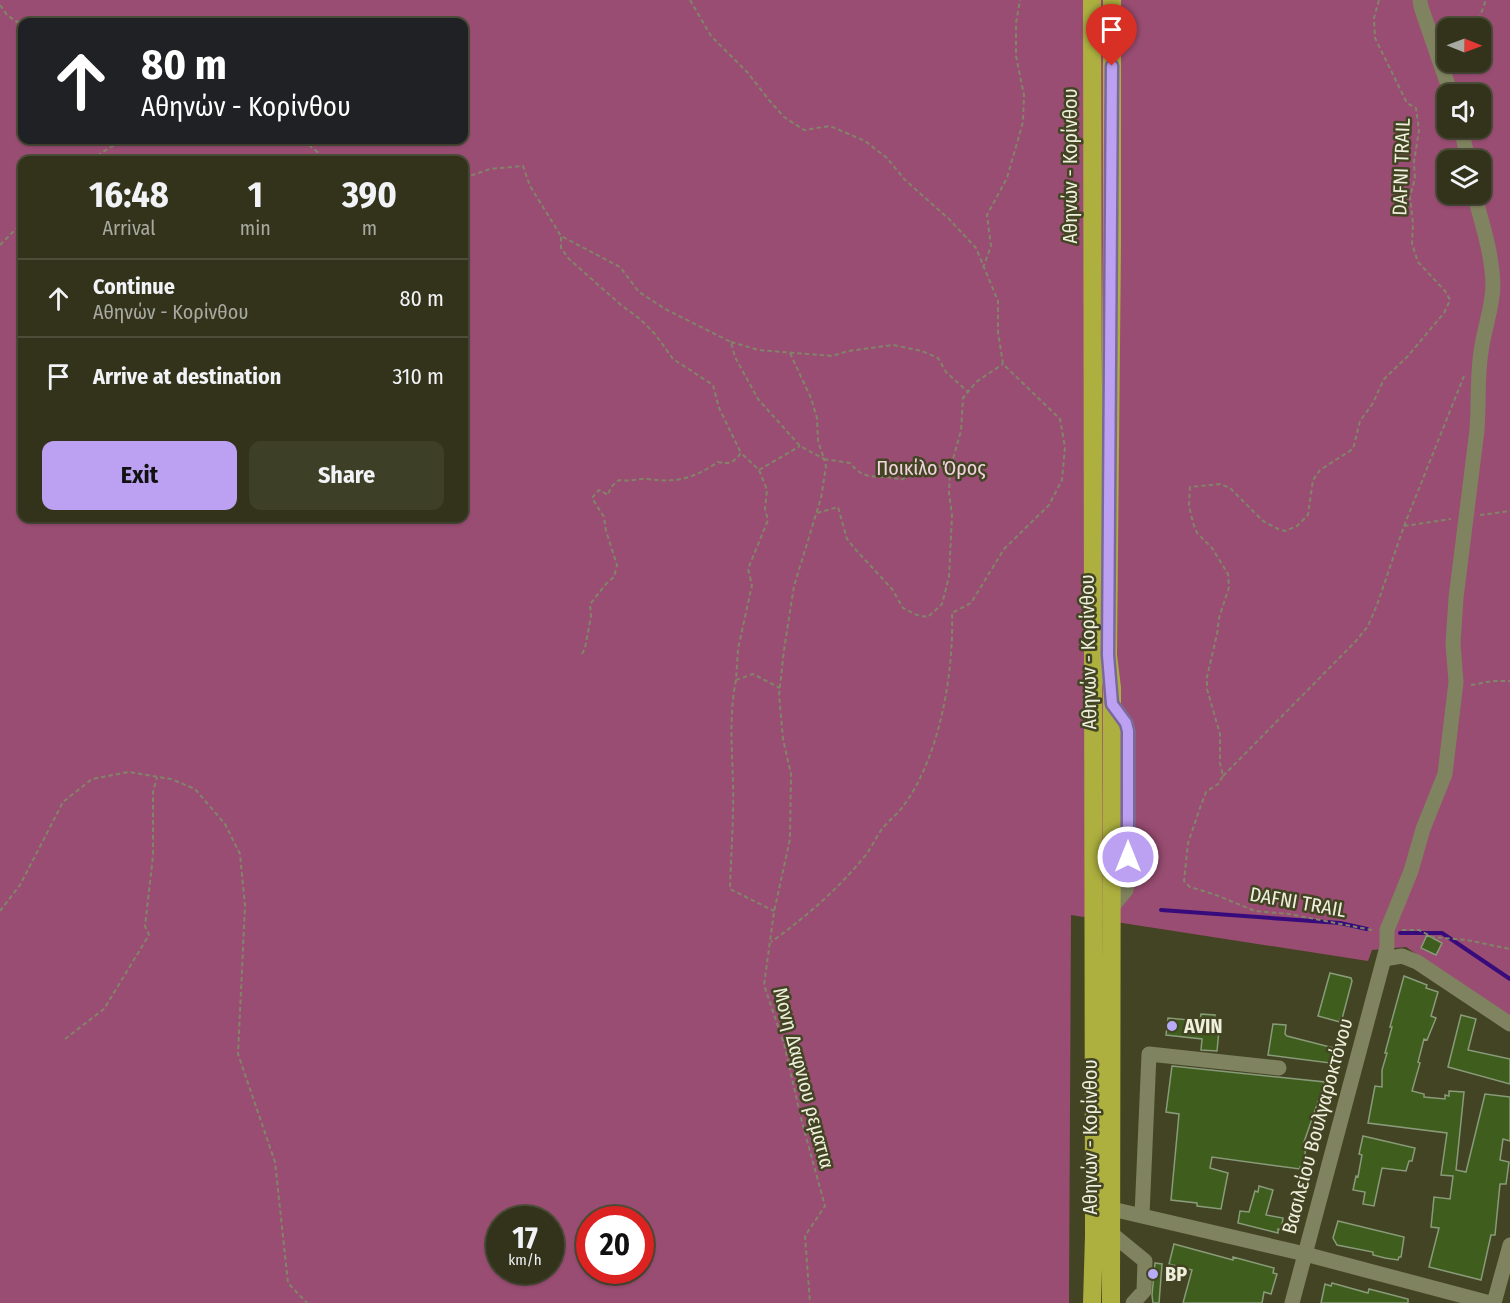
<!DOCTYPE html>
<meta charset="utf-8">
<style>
body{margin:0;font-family:"Fira Sans Condensed",sans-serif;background:#3d3f27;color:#f1f3f6;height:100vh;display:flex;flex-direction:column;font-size:22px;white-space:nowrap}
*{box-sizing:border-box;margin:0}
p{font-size:20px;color:#a8aaa2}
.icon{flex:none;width:33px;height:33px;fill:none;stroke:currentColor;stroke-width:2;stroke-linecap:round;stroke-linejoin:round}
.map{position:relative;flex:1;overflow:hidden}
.details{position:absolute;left:18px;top:156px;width:450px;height:366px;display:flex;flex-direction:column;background:#32331a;border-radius:12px;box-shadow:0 2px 4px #0004,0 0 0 2px #4d4e39}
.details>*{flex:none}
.top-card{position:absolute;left:18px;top:18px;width:450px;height:126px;border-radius:12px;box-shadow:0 2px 4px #0004,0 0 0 2px #4d4e39;background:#202124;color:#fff;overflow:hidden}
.needle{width:39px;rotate:91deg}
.buttons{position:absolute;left:1437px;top:18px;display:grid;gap:12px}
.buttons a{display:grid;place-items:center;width:54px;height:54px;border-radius:12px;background:#32331a;box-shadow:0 2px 4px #0004,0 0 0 2px #4d4e39;font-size:30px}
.speed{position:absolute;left:486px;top:1206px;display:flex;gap:12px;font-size:30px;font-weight:700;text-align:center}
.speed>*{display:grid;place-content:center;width:78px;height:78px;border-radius:50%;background:#32331a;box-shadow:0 2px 4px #0004,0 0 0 2px #4d4e39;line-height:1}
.speed small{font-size:15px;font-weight:400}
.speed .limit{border:9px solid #d22;background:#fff;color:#111}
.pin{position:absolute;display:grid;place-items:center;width:51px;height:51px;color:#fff;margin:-62px -26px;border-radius:50% 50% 50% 0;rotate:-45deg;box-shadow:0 0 6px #0007}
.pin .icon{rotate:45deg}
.me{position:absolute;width:66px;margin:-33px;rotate:0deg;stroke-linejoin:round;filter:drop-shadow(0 0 4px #0008)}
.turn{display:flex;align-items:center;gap:21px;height:126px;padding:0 24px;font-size:27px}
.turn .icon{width:78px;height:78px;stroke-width:2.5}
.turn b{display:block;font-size:42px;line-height:51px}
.eta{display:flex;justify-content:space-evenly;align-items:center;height:102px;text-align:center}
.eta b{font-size:36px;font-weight:700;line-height:42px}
.cta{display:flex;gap:12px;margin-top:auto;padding:12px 24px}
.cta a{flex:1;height:69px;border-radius:12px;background:#bca0f2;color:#111;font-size:24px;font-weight:700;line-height:69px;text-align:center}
.cta a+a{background:#3d3f27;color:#f1f3f6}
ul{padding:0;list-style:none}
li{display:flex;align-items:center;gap:18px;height:78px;padding:0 24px;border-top:2px solid #4d4e39}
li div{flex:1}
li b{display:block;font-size:22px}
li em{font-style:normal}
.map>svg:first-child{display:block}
.green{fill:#994d72;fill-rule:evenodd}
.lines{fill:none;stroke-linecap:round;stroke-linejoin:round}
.stream{stroke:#370b7b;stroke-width:4}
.building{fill:#3f5d1d;stroke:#899b7a;stroke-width:1.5}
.path{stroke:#828468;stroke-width:2;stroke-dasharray:4.5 3;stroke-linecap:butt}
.minor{stroke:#80835f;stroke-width:15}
.highway{stroke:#adb03f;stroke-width:18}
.route-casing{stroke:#7a689d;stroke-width:15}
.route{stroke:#bca0f2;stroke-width:10}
.poi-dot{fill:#b7abf8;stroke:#434423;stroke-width:2}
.labels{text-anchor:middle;stroke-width:5;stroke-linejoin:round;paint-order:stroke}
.street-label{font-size:20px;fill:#eef0dd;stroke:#434423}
.park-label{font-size:20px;fill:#f2d3e0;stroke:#434423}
.poi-label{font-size:20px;font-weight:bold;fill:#eef0dd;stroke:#434423;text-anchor:start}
</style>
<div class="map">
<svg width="1510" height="1303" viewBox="0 0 1510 1303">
<rect width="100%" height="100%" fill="#434423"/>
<path class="green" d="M0,0H1510V1016L1406,947L1372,950L1368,961L1071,915L1069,1303H0ZM22,22H464V140H22ZM1448,28H1480V62H1448ZM1448,94H1480V128H1448ZM22,160H464V518H22ZM1448,160H1480V194H1448ZM500,1220H550V1270H500ZM590,1220H640V1270H590Z"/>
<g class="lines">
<path class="stream" d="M1161,910L1340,923L1367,929
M1400,933H1442L1510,979"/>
</g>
<path class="building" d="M1427,935L1442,943L1436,955L1421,948Z
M1330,973L1351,978L1352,981L1342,1019H1340V1022L1318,1016Z
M1404,976L1427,985L1426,988L1438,992L1431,1016L1436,1018L1427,1040L1424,1039L1418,1062L1420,1063L1412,1091L1424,1094V1097L1445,1099V1095L1449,1096V1091L1464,1092L1456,1170L1466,1172L1485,1094L1510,1097V1141L1503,1139L1500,1160L1509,1162L1506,1184H1500L1495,1235H1491L1481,1280L1429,1267L1439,1228L1431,1227L1434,1197L1450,1199L1453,1176L1441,1175L1447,1133L1368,1123L1375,1086L1382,1087V1070L1387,1053H1385L1392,1027H1390Z
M1201,1014L1215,1015L1214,1030H1219L1217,1051L1201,1050L1202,1039L1166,1035L1168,1018L1200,1021Z
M1461,1015L1476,1019L1468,1050L1510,1059V1084L1448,1067Z
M1273,1024L1286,1025L1285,1034L1287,1036L1334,1048L1330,1063L1268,1055Z
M1172,1066L1325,1082L1304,1142H1306L1304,1167H1300V1169L1212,1157L1210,1168L1228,1173L1221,1209L1197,1206V1203L1171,1200L1179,1114L1166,1112Z
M1363,1136L1415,1148L1412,1161H1409L1406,1171L1382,1168L1374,1206L1363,1204L1365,1192L1353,1190L1356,1176L1358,1177L1362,1155L1359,1154Z
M1259,1186L1273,1190L1266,1215L1283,1218L1281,1230L1278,1229V1233L1238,1223L1240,1211L1249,1212L1255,1191L1258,1192Z
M1338,1221L1404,1237L1401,1257H1399L1398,1260L1385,1258L1373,1255V1252L1337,1245L1333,1238Z
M1174,1244L1233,1260V1257L1274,1268L1273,1273L1277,1274L1271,1294L1264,1292L1262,1303H1183L1192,1270L1169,1264Z
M1155,1263L1162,1264L1159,1303H1153L1152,1295Z
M1332,1283L1368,1293L1369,1289L1408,1299V1303H1321L1325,1284L1331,1286Z"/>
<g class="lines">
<path class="path" d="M690,0L711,36L748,73L769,100L784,117L804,130L830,126L865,141L887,158L905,180L949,219L976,248L998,301V332L1003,364L1060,419L1065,447L1062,480L1049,505L1004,549L971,603L952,613C954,672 940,756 904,805C898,814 889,820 882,829C876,837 872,847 865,856C838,889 806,917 771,942
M0,5L7,15L17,22L24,20L26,22
M1466,28L1479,19L1486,0
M303,140L327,160
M91,160L109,148L126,140
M464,178L490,169L523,166L530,186L561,236L620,267L639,292L667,310L731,342L735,357L758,399L800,446L824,459L826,466L821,498L794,586L784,650L779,695L783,739L791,774L790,839L774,912L764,985L784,1044L802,1122L825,1206L805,1236L810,1303
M561,237V248L569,259L621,305L640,319L655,334L673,359L713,385L719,408L741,453
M0,245L22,223
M983,268L991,246L987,215L1007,178L1023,122L1024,95L1016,56V23L1020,0
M731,342L759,350L832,356L848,351L893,345L922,351L938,358L946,372L968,392
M790,353L811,398L817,418L818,441L824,459L850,463C866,484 880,472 901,480C914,471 936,466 951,465
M759,470L800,446
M817,513L838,507L847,539L856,550L892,589L903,608L917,615L928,617L942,604L949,577L952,515L949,493L950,470L961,431L963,398L976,382L1003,364
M1480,515L1510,511
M1404,526L1451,519
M582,654L585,648L591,616L590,604L606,584L614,577L617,565L606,531L604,517L592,498L599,490L608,495L611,487L619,480C630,482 638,478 647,479C676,483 693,479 718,462C730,465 734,462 741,453L759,470L767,490L765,509L768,520L748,569L752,585L738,649L736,680L753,674L780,688
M736,680C729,714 732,748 733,782C734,818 731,854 730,889L774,911
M1471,685L1493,681H1510
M1223,776L1356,641L1368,626L1377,605L1404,526L1464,376
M0,911L20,885L63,802L92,779L129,772L171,779L195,789L225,824L240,854L245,906L238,1054L275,1162L288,1283L307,1303
M1372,930L1289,914L1255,911L1216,895L1190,887L1184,881L1188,843L1200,808L1206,792L1218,784L1223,776L1220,763V734L1207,689V677L1217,634L1219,618L1229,587L1228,574L1212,548L1197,533L1193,523L1189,506L1190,487L1220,484L1230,488L1263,521L1278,529L1285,531L1297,526L1308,515L1313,480L1320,470L1353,449L1360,421L1373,403L1384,379L1408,356L1444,313L1450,300L1445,291L1418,262L1412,244L1413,223L1410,197L1415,178L1414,162L1419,130L1416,108L1407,103L1375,38L1374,18L1379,0
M1402,930H1419L1432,937L1467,940L1510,949
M65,1039L104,1009L149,935L145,926L153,856V792L157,777"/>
<path class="minor" d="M1420,0L1421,7L1451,94
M1461,128L1468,160
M1112,704L1126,723L1128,731V878L1126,890L1112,907
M1384,959L1402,956L1417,962L1510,1024
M1112,1209L1305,1254L1490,1303
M1142,1215L1149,1054L1279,1068
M1112,1234L1145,1261L1144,1291L1133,1303
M1292,1303L1387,947V930L1411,871L1423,829L1445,774L1456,682L1453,644L1456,598L1477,430C1479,403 1477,378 1481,352C1484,328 1493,307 1493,284C1492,253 1482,223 1474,194
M1494,1303L1510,1245"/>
<path class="highway" d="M1092,0L1094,1236L1092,1303
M1111,1303L1112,688L1108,655L1112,243V0"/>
</g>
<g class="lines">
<g class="route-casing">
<path id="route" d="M1112,66L1108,655L1112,704L1126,723L1128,731V857"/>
</g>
<use href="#route" class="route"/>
</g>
<g class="poi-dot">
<circle cx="1172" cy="1026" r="6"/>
<circle cx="1153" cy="1274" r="6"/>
</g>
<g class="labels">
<g class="street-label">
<text transform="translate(1070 166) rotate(-90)" y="7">Αθηνών - Κορίνθου</text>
<text transform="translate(1401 167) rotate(-88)" y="7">DAFNI TRAIL</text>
<text transform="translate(1088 652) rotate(-91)" y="7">Αθηνών - Κορίνθου</text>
<text transform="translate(1298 902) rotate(10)" y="7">DAFNI TRAIL</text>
<text transform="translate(804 1078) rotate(75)" y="7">Μονη Δαφνιου ρεματια</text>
<text transform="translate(1317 1126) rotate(-75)" y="7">Βασιλείου Βουλγαροκτόνου</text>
<text transform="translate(1090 1137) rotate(-90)" y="7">Αθηνών - Κορίνθου</text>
</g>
<g class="park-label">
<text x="931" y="475">Ποικίλο Όρος</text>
</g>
<g class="poi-label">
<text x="1184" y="1033">AVIN</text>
<text x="1165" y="1281">BP</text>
</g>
</g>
</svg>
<div class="buttons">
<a><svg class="needle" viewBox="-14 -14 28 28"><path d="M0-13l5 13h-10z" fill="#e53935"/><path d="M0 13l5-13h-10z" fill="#a8aaa2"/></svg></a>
<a><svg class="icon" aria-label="sound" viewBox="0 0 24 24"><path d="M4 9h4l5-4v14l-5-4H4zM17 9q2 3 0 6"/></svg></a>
<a><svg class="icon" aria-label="layers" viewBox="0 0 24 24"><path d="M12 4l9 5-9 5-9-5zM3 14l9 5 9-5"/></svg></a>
</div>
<div class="speed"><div>17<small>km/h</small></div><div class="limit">20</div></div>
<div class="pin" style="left:1112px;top:66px;background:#d93025"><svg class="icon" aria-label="arrive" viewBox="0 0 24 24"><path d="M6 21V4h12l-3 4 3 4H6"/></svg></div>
<svg class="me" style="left:1128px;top:857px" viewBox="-20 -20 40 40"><circle r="17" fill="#bca0f2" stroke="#fff" stroke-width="3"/><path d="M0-11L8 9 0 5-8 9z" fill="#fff"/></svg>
<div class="top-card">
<div class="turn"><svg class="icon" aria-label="ahead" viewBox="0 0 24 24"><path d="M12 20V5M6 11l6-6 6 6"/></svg><div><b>80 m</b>Αθηνών - Κορίνθου</div></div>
</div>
<section class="details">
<div class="eta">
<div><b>16:48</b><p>Arrival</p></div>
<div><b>1</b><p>min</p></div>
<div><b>390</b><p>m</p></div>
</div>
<ul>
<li><svg class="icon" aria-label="ahead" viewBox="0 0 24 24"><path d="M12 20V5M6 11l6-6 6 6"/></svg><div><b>Continue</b><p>Αθηνών - Κορίνθου</p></div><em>80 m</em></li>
<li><svg class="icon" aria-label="arrive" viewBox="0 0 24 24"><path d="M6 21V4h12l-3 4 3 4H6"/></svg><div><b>Arrive at destination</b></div><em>310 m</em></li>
</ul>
<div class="cta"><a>Exit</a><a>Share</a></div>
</section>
</div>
